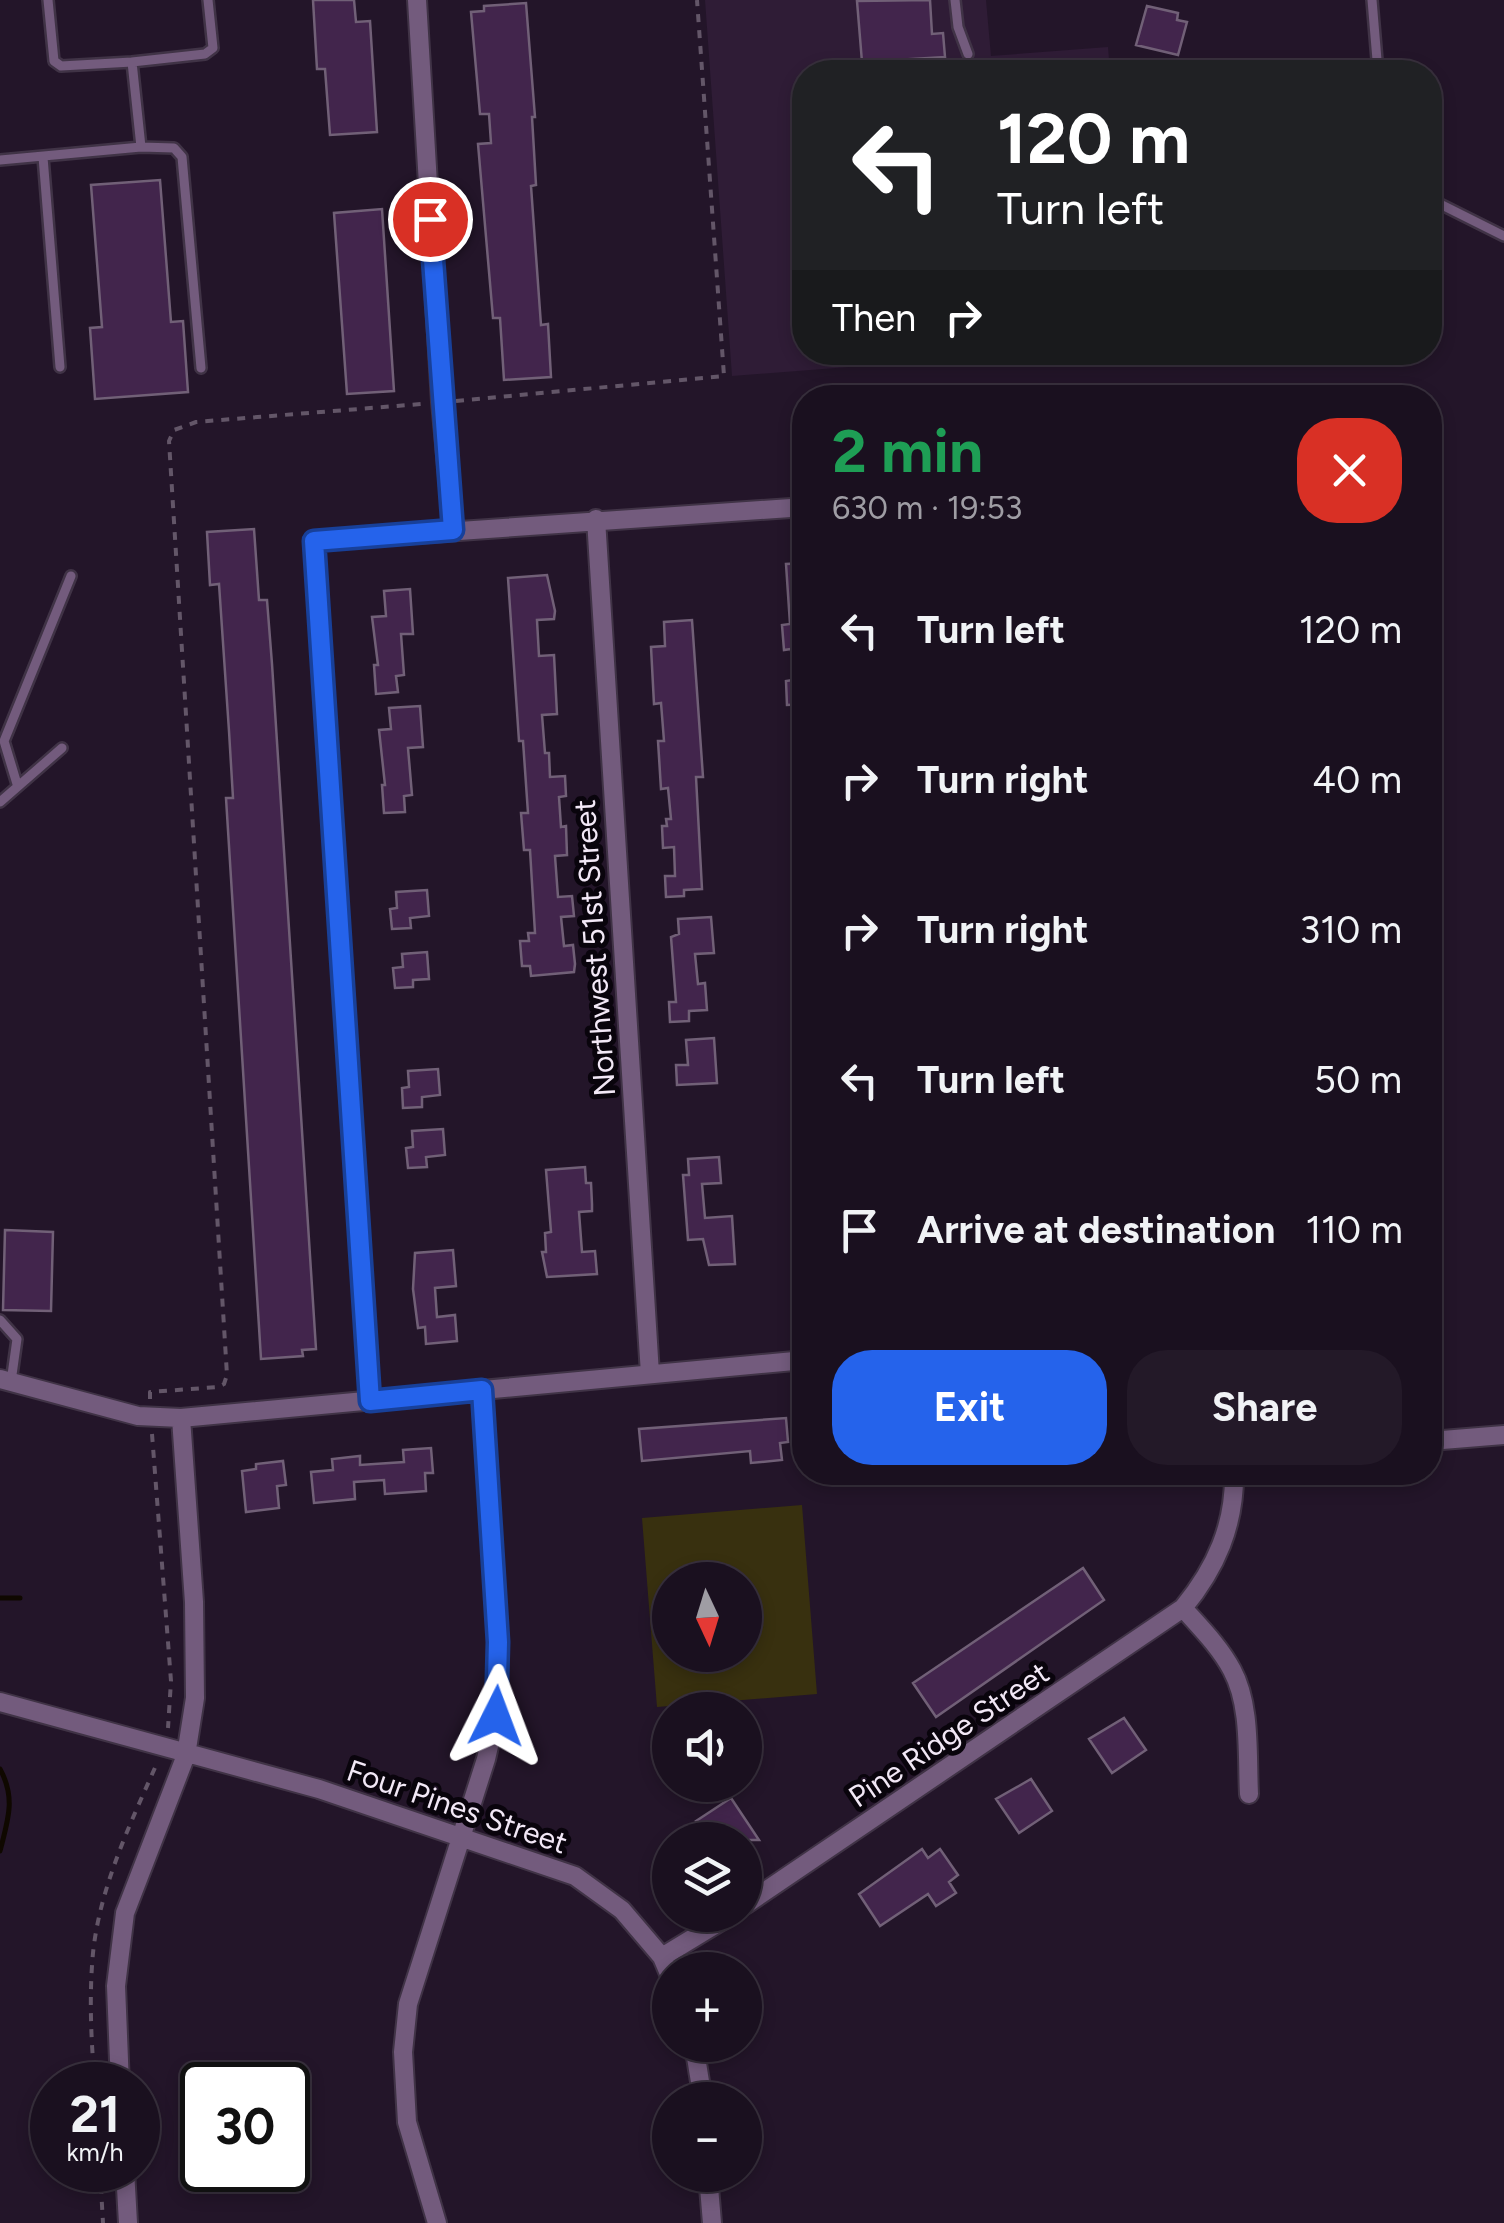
<!DOCTYPE html>
<meta charset="utf-8">
<style>
body{margin:0;font-family:Figtree,sans-serif;background:#231928;color:#f1f3f6;height:100vh;display:flex;flex-direction:column;font-size:38px;white-space:nowrap}
*{box-sizing:border-box;margin:0}
p{font-size:32px;color:#9f9da4}
.icon{flex:none;width:55px;height:55px;fill:none;stroke:currentColor;stroke-width:2;stroke-linecap:round;stroke-linejoin:round}
.map{position:relative;flex:1;overflow:hidden}
.details{position:absolute;left:792px;top:385px;width:650px;height:1100px;display:flex;flex-direction:column;background:#1a101f;border-radius:40px;box-shadow:0 5px 15px #0003,0 0 0 2px #38303d}
.details>*{flex:none}
.banner{position:absolute;left:792px;top:60px;width:650px;height:305px;border-radius:40px;box-shadow:0 5px 15px #0003,0 0 0 2px #38303d;background:#202124;color:#fff;overflow:hidden}
.needle{width:65px;rotate:176deg}
.tools{position:absolute;left:652px;top:1562px;display:grid;gap:20px}
.tools a{display:grid;place-items:center;width:110px;height:110px;border-radius:50%;background:#1a101f;box-shadow:0 5px 15px #0003,0 0 0 2px #38303d;font-size:50px}
.speed{position:absolute;left:30px;top:2062px;display:flex;gap:20px;font-size:50px;font-weight:700;text-align:center}
.speed>*{display:grid;place-content:center;width:130px;height:130px;border-radius:50%;background:#1a101f;box-shadow:0 5px 15px #0003,0 0 0 2px #38303d;line-height:1}
.speed small{font-size:25px;font-weight:400}
.speed .limit{border:5px solid #111;border-radius:15px;background:#fff;color:#111}
.pin{position:absolute;display:grid;place-items:center;width:85px;height:85px;color:#fff;margin:-42px;border:5px solid #fff;border-radius:50%;box-shadow:0 2px 10px #0007}
.me{position:absolute;width:110px;margin:-55px;rotate:3deg;stroke-linejoin:round;filter:drop-shadow(0 0 8px #0008)}
.turn{display:flex;align-items:center;gap:35px;height:210px;padding:0 40px;font-size:45px}
.turn .icon{width:130px;height:130px;stroke-width:2.5}
.turn b{display:block;font-size:70px;line-height:85px}
.then{display:flex;align-items:center;height:95px;padding:0 40px;background:#0003;gap:20px;font-size:38px}
.round{display:grid;place-items:center;flex:none;width:105px;height:105px;border-radius:40px;background:#231928}
.head{display:flex;align-items:center;justify-content:space-between;height:170px;padding:0 40px}
h1{font-size:60px;font-weight:700;line-height:75px;color:#1e9e55}
.primary-button{display:flex;gap:20px;margin-top:auto;padding:20px 40px}
.primary-button a{flex:1;height:115px;border-radius:40px;background:#2563eb;color:#fff;font-size:40px;font-weight:700;line-height:115px;text-align:center}
.primary-button a+a{background:#231928;color:#f1f3f6}
ul{padding:0;list-style:none}
li{display:flex;align-items:center;gap:30px;height:150px;padding:0 40px}
li div{flex:1}
li b{display:block;font-size:38px}
li em{font-style:normal}
.map>svg:first-child{display:block}
.built{fill:#2f1c36}
.green{fill:#38300f;fill-rule:evenodd}
.lines{fill:none;stroke-linecap:round;stroke-linejoin:round}
.stream{stroke:#0f0800;stroke-width:5}
.building{fill:#42254c;stroke:#716077;stroke-width:2.5}
.service-casing{stroke:#403346;stroke-width:14}
.minor-casing{stroke:#403346;stroke-width:22}
.path{stroke:#635668;stroke-width:4;stroke-dasharray:8 8;stroke-linecap:butt}
.service{stroke:#735b7d;stroke-width:9}
.minor{stroke:#735b7d;stroke-width:18}
.route-casing{stroke:#184099;stroke-width:25}
.route{stroke:#2563eb;stroke-width:18}
.labels{text-anchor:middle;stroke-width:10;stroke-linejoin:round;paint-order:stroke}
.street-label{font-size:30px;fill:#f2e8f6;stroke:#09040c}
</style>
<div class="map">
<svg width="1504" height="2223" viewBox="0 0 1504 2223">
<rect width="100%" height="100%" fill="#231529"/>
<path class="built" d="M705,0H986L991,56L1108,47L1110,72H805V352L1029,353L732,376Z"/>
<path class="green" d="M802,1505L817,1694L657,1707L642,1518ZM745,1580V1655H670V1580Z"/>
<g class="lines">
<path class="stream" d="M0,1598H20
M0,1769C16,1798 8,1820 0,1851"/>
</g>
<path class="building" d="M313,0H354L356,22L370,21L377,132L330,135L325,69H317Z
M930,0L932,34L943,33L945,57L862,62L857,1Z
M526,3L535,117H532L536,185L531,186L541,325L548,324L551,377L504,380L500,318H493L478,144L491,143L489,114H480L471,12L484,11V6Z
M1147,6L1178,13L1177,20L1187,22L1178,55L1136,45Z
M160,180L171,322L183,321L188,392L95,399L90,328L102,327L91,185Z
M382,209L394,391L347,394L334,213Z
M254,529L259,600H267L272,664L316,1349L302,1350L303,1356L261,1359L226,798H233L229,731L219,584L210,585L207,532Z
M805,563V704L787,705L786,681L793,680L791,649L784,650L782,625L790,624L786,564Z
M547,575L555,611L554,619L537,620L539,656L554,655L557,714L542,715L545,753H549L550,777L565,776L566,796L559,797L561,827L566,826L567,855L555,856L558,897L572,896L574,916L561,917L564,946L573,945L575,964L574,972L531,976L530,966H522L520,941H529L528,933H535L530,850H524L521,813H528L523,741H519L508,578Z
M410,589L413,634H401L404,675L396,676L398,692L376,694L374,665H378L372,617L386,616L384,591Z
M692,620L703,777H696L702,889L684,890V896L666,897L665,876H675L674,847L663,848L662,826H667L666,819H671L668,788L661,789L658,741H664L661,703L654,704L651,647L665,646L664,622Z
M420,706L423,747L408,748L412,795L404,796L405,812L384,813L382,785H385L379,730L391,729L389,708Z
M427,890L429,916L410,918L411,928L392,929L390,909L397,908L396,892Z
M711,917L714,953L695,954L698,984L705,983L707,1010L689,1011V1021L670,1022L669,1002H676L671,937L679,934L678,919Z
M427,952L429,979L413,980V987L395,988L393,968L403,967L402,954Z
M714,1038L717,1083L677,1085L676,1065H688L686,1040Z
M438,1069L440,1095L422,1097V1107L403,1108L402,1088L409,1087L408,1071Z
M443,1129L445,1155L426,1157L427,1167L408,1168L406,1148L413,1147L412,1131Z
M719,1157L721,1183L702,1184L705,1218L732,1216L735,1264L709,1265L703,1239L688,1240L683,1175H689L688,1159Z
M585,1167L586,1183H591L592,1204V1211L579,1212L582,1252L595,1251L597,1274L547,1277L542,1252H546L545,1233L551,1232L546,1170Z
M5,1230L53,1232L51,1311L3,1310Z
M453,1250L456,1286L435,1288L437,1317L455,1315L457,1341L426,1344L425,1327L418,1328L413,1289L415,1253Z
M786,1418L788,1442L780,1443L782,1460L751,1463L750,1451L642,1461L639,1429Z
M431,1448L433,1473H425L426,1491L385,1494L384,1480L354,1482L355,1499L314,1503L311,1472L333,1470L332,1459L360,1456V1465L404,1462L403,1450Z
M283,1461L286,1485L277,1486L279,1508L246,1512L242,1471L256,1469V1464Z
M1083,1568L1104,1600L936,1717L913,1683Z
M1124,1718L1146,1750L1112,1773L1089,1739Z
M1031,1779L1052,1811L1019,1833L996,1799Z
M731,1798L759,1840H709L696,1821Z
M922,1849L928,1858L940,1849L958,1875L949,1882L956,1893L936,1906L928,1894L880,1926L859,1894Z"/>
<g class="lines">
<g class="service-casing">
<path id="service" d="M955,0L958,27L968,54
M1372,0L1378,72
M132,62L205,54L213,48L208,0
M141,147L174,148L182,157L201,368
M43,157L60,367
M0,160L141,147L132,62L61,66L54,61L48,0
M1430,199L1504,236
M17,784L4,741L71,576
M0,802L62,748
M0,1320L17,1339L11,1382"/>
</g>
<g class="minor-casing">
<path id="minor" d="M417,0L441,402L453,530
M596,519L650,1374
M0,1379L138,1416L181,1418L805,1360
M370,1401L314,541L805,507
M1430,1441L1504,1435
M1183,1608C1200,1627 1220,1647 1232,1670C1251,1705 1247,1755 1249,1794
M0,1702L319,1789L575,1876L622,1910L662,1957L670,1976
M745,1905L1183,1608C1216,1568 1235,1525 1234,1472
M662,1957L731,1915
M694,2045L703,2100
M120,2085L116,1986L125,1913L186,1755L195,1698L194,1602L181,1418
M125,2170L128,2223
M708,2175L712,2223
M437,2223L407,2122L403,2052L408,2004L486,1759L496,1716L498,1643L481,1390"/>
</g>
<path class="path" d="M456,401L724,376L697,0
M150,1399V1392L218,1387L224,1384L227,1375L169,441L174,430L196,422L421,404
M152,1434L171,1681L168,1728
M95,2085C91,2041 89,1996 93,1953C100,1886 131,1822 158,1761
M100,2170L103,2223"/>
<use href="#service" class="service"/>
<use href="#minor" class="minor"/>
</g>
<g class="lines">
<g class="route-casing">
<path id="route" d="M430,219L453,530L314,541L370,1401L482,1390L498,1642L496,1716"/>
</g>
<use href="#route" class="route"/>
</g>
<g class="labels">
<g class="street-label">
<text transform="translate(595 948) rotate(-94)" y="10">Northwest 51st Street</text>
<text transform="translate(949 1735) rotate(-34)" y="10">Pine Ridge Street</text>
<text transform="translate(457 1807) rotate(19)" y="10">Four Pines Street</text>
</g>
</g>
</svg>
<div class="tools">
<a><svg class="needle" viewBox="-14 -14 28 28"><path d="M0-13l5 13h-10z" fill="#e53935"/><path d="M0 13l5-13h-10z" fill="#9f9da4"/></svg></a>
<a><svg class="icon" aria-label="sound" viewBox="0 0 24 24"><path d="M4 9h4l5-4v14l-5-4H4zM17 9q2 3 0 6"/></svg></a>
<a><svg class="icon" aria-label="layers" viewBox="0 0 24 24"><path d="M12 4l9 5-9 5-9-5zM3 14l9 5 9-5"/></svg></a>
<a>+</a>
<a>−</a>
</div>
<div class="speed"><div>21<small>km/h</small></div><div class="limit">30</div></div>
<div class="pin" style="left:430px;top:219px;background:#d93025"><svg class="icon" aria-label="arrive" viewBox="0 0 24 24"><path d="M6 21V4h12l-3 4 3 4H6"/></svg></div>
<svg class="me" style="left:496px;top:1716px" viewBox="-20 -20 40 40"><path d="M0-17L14 15 0 8-14 15z" fill="#2563eb" stroke="#fff" stroke-width="4"/></svg>
<div class="banner">
<div class="turn"><svg class="icon" aria-label="left" viewBox="0 0 24 24"><path d="M17 20v-9H6M10 6l-5 5 5 5"/></svg><div><b>120 m</b>Turn left</div></div>
<div class="then">Then<svg class="icon" aria-label="right" viewBox="0 0 24 24"><path d="M7 20v-9h11M14 6l5 5-5 5"/></svg></div>
</div>
<section class="details">
<div class="head"><div><h1>2 min</h1><p>630 m · 19:53</p></div><a class="round" style="background:#d93025;color:#fff"><svg class="icon" aria-label="close" viewBox="0 0 24 24"><path d="M6 6l12 12M18 6L6 18"/></svg></a></div>
<ul>
<li><svg class="icon" aria-label="left" viewBox="0 0 24 24"><path d="M17 20v-9H6M10 6l-5 5 5 5"/></svg><div><b>Turn left</b></div><em>120 m</em></li>
<li><svg class="icon" aria-label="right" viewBox="0 0 24 24"><path d="M7 20v-9h11M14 6l5 5-5 5"/></svg><div><b>Turn right</b></div><em>40 m</em></li>
<li><svg class="icon" aria-label="right" viewBox="0 0 24 24"><path d="M7 20v-9h11M14 6l5 5-5 5"/></svg><div><b>Turn right</b></div><em>310 m</em></li>
<li><svg class="icon" aria-label="left" viewBox="0 0 24 24"><path d="M17 20v-9H6M10 6l-5 5 5 5"/></svg><div><b>Turn left</b></div><em>50 m</em></li>
<li><svg class="icon" aria-label="arrive" viewBox="0 0 24 24"><path d="M6 21V4h12l-3 4 3 4H6"/></svg><div><b>Arrive at destination</b></div><em>110 m</em></li>
</ul>
<div class="primary-button"><a>Exit</a><a>Share</a></div>
</section>
</div>
